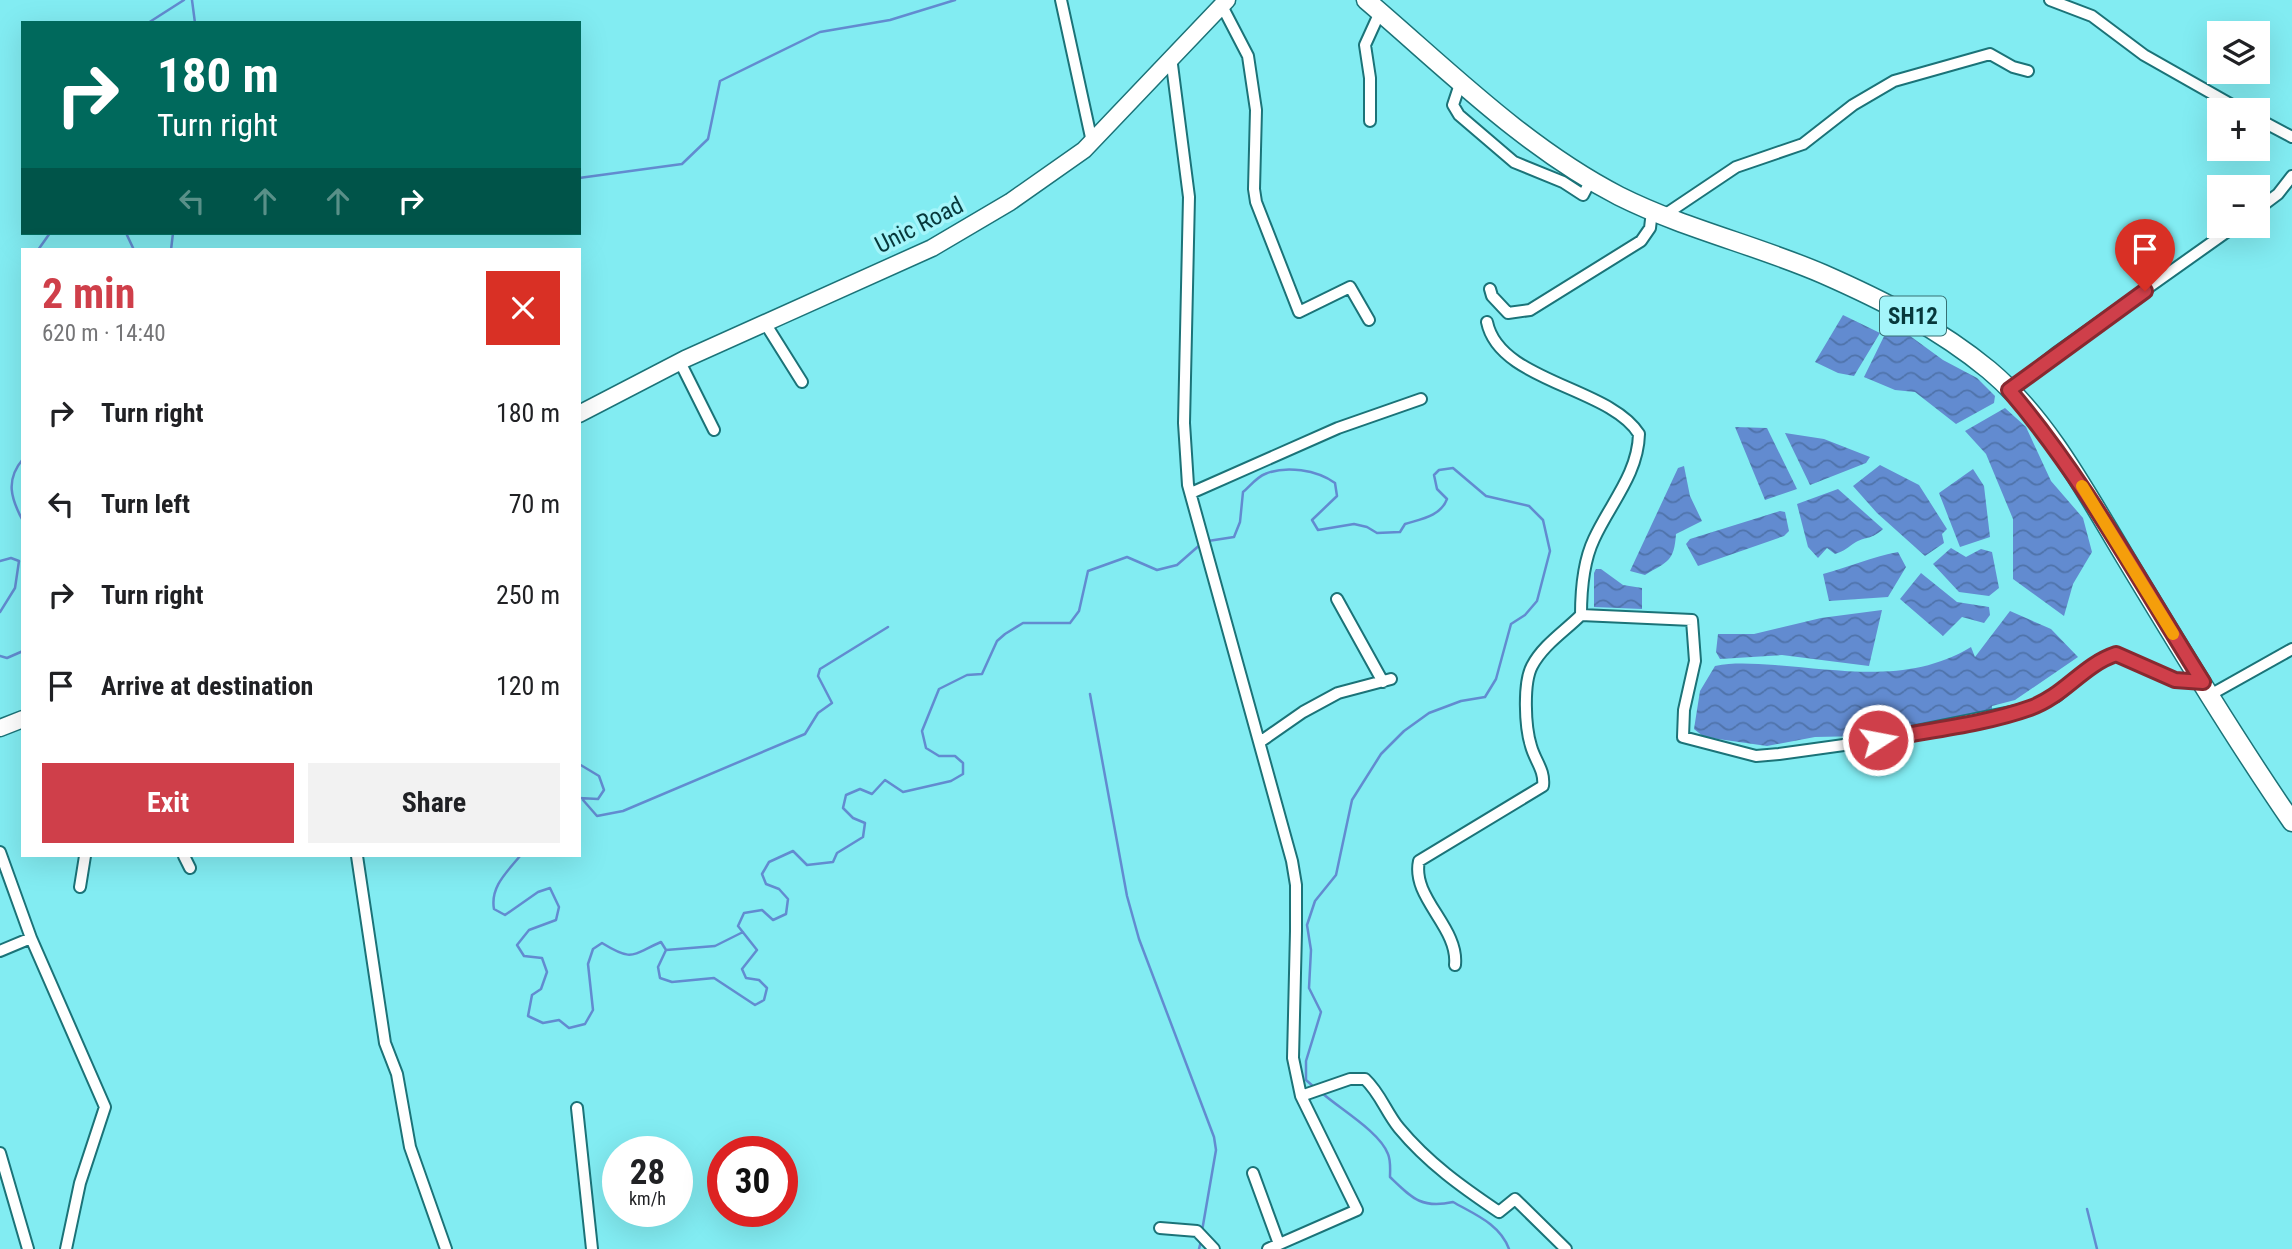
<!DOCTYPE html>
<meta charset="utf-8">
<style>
body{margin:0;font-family:"Roboto Condensed",sans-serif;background:#f2f2f2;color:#202124;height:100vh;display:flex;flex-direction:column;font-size:26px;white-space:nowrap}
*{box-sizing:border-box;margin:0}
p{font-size:23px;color:#757577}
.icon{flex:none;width:38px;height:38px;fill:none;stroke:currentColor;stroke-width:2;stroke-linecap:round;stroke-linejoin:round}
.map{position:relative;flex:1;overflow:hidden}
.side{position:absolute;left:21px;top:248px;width:560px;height:609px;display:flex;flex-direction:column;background:#fff;border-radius:0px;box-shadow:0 7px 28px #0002}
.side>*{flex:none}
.top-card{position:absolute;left:21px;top:21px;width:560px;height:214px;border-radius:0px;box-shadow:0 7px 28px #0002;background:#00695c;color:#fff;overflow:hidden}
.buttons{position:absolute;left:2207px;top:21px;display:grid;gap:14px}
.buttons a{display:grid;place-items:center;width:63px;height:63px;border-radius:0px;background:#fff;box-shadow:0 7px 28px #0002;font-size:35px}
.speed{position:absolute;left:602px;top:1136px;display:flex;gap:14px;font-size:35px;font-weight:700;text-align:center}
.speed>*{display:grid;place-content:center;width:91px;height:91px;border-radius:50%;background:#fff;box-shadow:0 7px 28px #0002;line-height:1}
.speed small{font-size:18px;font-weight:400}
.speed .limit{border:10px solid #d22;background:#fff;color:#111}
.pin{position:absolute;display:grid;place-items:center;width:60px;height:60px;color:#fff;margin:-72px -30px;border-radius:50% 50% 50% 0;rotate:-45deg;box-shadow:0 0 7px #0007}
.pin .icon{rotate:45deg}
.me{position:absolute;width:77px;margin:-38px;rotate:79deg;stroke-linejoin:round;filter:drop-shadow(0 0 5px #0008)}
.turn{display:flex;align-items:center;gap:24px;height:147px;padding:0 21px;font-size:32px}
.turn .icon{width:91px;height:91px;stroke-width:2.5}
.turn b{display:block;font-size:49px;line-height:60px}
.lanes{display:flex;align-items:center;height:66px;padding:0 21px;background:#0003;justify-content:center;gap:35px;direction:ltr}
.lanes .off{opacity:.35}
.round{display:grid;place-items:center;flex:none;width:74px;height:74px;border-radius:0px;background:#f2f2f2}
.summary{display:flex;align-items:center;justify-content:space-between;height:119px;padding:0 21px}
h1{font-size:42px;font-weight:700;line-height:52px;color:#cf3f4a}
.button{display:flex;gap:14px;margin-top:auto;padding:14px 21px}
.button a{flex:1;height:80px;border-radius:0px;background:#cf3f4a;color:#fff;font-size:28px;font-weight:700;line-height:80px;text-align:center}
.button a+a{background:#f2f2f2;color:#202124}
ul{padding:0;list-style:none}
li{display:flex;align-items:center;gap:21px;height:91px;padding:0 21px}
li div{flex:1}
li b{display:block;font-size:26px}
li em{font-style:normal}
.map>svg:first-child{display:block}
.water{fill:url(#water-waves)}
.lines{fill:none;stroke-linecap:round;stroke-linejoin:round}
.stream{stroke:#628bd0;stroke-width:2.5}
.street-casing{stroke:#1b7378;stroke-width:14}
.secondary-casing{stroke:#1b7378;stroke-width:19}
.primary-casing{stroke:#1b7378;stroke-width:21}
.street{stroke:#fff;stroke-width:10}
.secondary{stroke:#fff;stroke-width:16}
.primary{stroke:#fff;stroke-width:18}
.route-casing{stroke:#872930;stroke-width:18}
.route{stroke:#cf3f4a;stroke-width:12}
.slow{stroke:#f59e0b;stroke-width:12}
.labels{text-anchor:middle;stroke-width:7;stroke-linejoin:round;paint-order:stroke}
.shield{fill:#a4f5fa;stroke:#367174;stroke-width:2}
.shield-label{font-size:23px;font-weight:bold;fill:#07383b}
.street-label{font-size:24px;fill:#07383b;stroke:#a4f5fa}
</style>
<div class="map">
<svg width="2292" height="1249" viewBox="0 0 2292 1249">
<defs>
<pattern id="water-waves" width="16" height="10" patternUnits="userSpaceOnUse" patternTransform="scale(1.75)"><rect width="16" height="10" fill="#628bd0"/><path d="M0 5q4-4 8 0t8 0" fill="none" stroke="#4f73aa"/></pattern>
</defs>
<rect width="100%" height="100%" fill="#82ecf2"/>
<path class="water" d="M1843,315L1880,333L1854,376L1838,373L1815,362Z
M1891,322L1943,360L1977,378L1995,396L1994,403L1956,424L1915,392L1895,390L1864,377Z
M2005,408L2026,427L2051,481L2083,518L2092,552L2073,584L2064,616L2013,579V519L1986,454L1965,431Z
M1735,427L1767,428L1797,489L1765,500Z
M1785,433L1824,439L1870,457L1866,463L1810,485Z
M1880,465L1919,485L1947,529L1942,534L1944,543L1925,556L1877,513L1853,486Z
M1684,466L1690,496L1702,521L1676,534C1674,562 1668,561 1645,575L1630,571L1678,468Z
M1973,469L1984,486L1990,537L1960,547L1939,493Z
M1838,489L1883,529C1871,540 1867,536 1856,542C1848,547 1845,551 1835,554L1827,548L1818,558L1808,547L1797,504Z
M1780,511L1785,512L1789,531L1784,536L1698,566L1686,544L1690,539Z
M1951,548L1966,557L1981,549L1992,552L1999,588L1989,596L1959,592L1933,564Z
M1898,552L1906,567L1888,597L1829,601L1823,574C1849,567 1872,557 1898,552Z
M1596,569H1601L1623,585L1642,588V609L1594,607V573Z
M1921,573L1957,602L1989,607L1990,615L1984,623L1962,617L1943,636L1900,599Z
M1882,610L1869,666L1782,655L1720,659L1716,652L1718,634H1754L1821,618Z
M2010,611L2051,629L2078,657L2015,700L1992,706V713L1864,736L1815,737L1767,746L1704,737L1694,729L1700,691L1715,666C1735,662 1755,664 1775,665C1843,670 1910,684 1971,647L1975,657Z"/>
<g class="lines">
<path class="stream" d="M192,0L195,23
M148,23L184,0
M579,178L682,164L708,139L720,81L820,32L890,20L955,0
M126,233L134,250
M38,250L50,233
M171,250L173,233
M23,459C5,480 11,499 23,521
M1208,541L1234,537L1240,522L1243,492C1250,486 1257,477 1265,474C1286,465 1317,470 1335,483L1337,496L1312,520L1318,530L1354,524L1367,527L1377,533L1400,532L1405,524C1421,519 1441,516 1447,499L1437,489L1434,475L1439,470L1453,468L1486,496L1529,506L1543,520L1550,551L1537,601L1525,615L1511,624L1496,679L1485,697L1461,701L1429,713L1404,731L1381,754L1352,800L1336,875L1315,901L1307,925L1311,950L1309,988L1321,1012L1306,1061V1080L1314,1087
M0,561L11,558L19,561L15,588L0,612
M0,656L7,658L23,651
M1090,694L1127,896L1139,939L1214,1137L1216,1150L1202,1231
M579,764L599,776L604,790L598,799L579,798
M583,800L597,816L623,811L805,734L818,713L832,703L818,676L820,669L888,627
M520,856C507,872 490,887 494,909L505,915L538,892L550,888L559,907L556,920L529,930L517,945L524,956L542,958L547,972L541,989L532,995L528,1016L543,1023L559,1020L569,1028L585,1024L593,1010L588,964L593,949L602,943C633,962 631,955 661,942L666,950L658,967L660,978L672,982L714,978L755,1005L764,1000L767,988L759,980L746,978L742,969L757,950L738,926L744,913L762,910L773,920L786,914L788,899L779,889L766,884L762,874L769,862L793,851L807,865L833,862L837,853L863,837L865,823L853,818L843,808L846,795L860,789L872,794L885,780L903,792L951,781L963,774V763L955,756H939L926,748L922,731L939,689L967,675L982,674L997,641L1005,634L1023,623H1070L1079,611L1088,571L1127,557L1157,570L1177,565L1202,543
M666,950L715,946L743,932
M1322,1093C1340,1109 1380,1132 1388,1154C1391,1161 1390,1170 1390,1177C1412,1198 1421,1209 1453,1202C1474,1214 1500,1224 1509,1249
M2087,1209L2097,1249
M1199,1249L1201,1241"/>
<g class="street-casing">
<path id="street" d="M1061,0L1092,142
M2050,0L2092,16L2144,55L2241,110
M1222,6L1248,56L1256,110L1254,189L1256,202L1299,312L1350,287L1369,320
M1171,57L1189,197L1184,423L1188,485L1292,861L1296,885V931L1293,1058L1301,1096L1357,1210L1268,1249
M1461,81L1453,105L1459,115L1514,162L1563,182L1583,195L1591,180
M2258,119L2292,137
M1370,121V78L1365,45L1380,12
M2258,209L2278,194L2292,176
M1663,216L1736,167L1803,144L1853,105L1894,81L1990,54L2013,67L2028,71
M1490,289L1492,296L1508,313L1530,310L1641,241L1650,228L1652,211
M765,323L802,382
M680,362L714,430
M2009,390L2056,353L2235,226
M1191,493L1338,428L1421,399
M1337,599L1383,682
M1581,615L1692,620L1695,661L1684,710L1683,737L1756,756L1779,754L1851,744L2030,708L2057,696L2099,660L2116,654L2175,680L2203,682
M2210,695L2292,649
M1260,742L1303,712L1338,693L1391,679
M0,852L31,938
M184,856L190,868
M357,856L385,1043L397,1074L410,1147L446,1249
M80,887L85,856
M0,951L31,938L105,1107L80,1183L66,1249
M1455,965C1459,927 1411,898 1419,861L1543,786C1545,770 1535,761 1531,746C1525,727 1523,683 1532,666C1543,645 1565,631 1581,615C1581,590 1583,562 1594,539C1610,504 1638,474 1639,434C1610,387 1499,382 1487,322
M1301,1096L1350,1079H1365C1380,1093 1386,1112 1399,1128C1428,1163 1462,1187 1499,1212L1515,1199L1566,1249
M577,1108L592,1249
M0,1153L28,1249
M1253,1173L1279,1244
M1160,1228L1197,1231L1214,1249"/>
</g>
<g class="secondary-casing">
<path id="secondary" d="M579,414L685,359L932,248L1010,202L1084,150L1227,0
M0,728L23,719"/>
</g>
<g class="primary-casing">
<path id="primary" d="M1366,0C1447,69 1524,147 1619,196C1685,229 1756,245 1823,274C1882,300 1938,328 1989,370C2050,421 2090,500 2131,567C2183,653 2235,739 2292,822"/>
</g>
<use href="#street" class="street"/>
<use href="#secondary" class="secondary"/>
<use href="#primary" class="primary"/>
</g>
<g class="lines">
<g class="route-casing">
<path id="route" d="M1878,740C1928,730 1982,725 2030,708C2064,696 2083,665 2116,654L2175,680L2203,682C2141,584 2085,479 2009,390L2145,291"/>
</g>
<use href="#route" class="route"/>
<path class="slow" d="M2082,486L2173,634"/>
</g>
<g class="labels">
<rect class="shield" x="1880" y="296.5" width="66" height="39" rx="5"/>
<g class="shield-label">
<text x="1913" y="324">SH12</text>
</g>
<g class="street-label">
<text transform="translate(919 225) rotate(-27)" y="8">Unic Road</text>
</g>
</g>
</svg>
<div class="buttons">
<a><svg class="icon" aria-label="layers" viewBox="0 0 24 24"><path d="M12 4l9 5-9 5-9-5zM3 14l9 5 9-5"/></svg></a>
<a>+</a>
<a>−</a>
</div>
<div class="speed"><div>28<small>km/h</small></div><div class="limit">30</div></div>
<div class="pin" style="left:2145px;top:291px;background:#d93025"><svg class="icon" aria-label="arrive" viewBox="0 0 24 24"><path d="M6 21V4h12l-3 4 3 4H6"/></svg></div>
<svg class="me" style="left:1878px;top:740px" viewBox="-20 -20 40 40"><circle r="17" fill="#cf3f4a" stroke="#fff" stroke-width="3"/><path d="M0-11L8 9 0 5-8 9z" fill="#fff"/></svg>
<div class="top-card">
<div class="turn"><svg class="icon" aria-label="right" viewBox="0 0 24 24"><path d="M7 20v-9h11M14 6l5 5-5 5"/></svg><div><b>180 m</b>Turn right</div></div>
<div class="lanes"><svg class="icon off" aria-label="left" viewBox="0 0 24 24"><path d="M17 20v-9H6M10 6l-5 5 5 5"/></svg><svg class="icon off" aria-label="ahead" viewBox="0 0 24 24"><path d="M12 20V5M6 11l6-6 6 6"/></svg><svg class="icon off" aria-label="ahead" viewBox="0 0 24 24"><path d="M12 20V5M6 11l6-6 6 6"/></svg><svg class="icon" aria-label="right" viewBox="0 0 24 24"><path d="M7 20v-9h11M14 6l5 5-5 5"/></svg></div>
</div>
<section class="side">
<div class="summary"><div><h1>2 min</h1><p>620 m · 14:40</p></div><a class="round" style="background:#d93025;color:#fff"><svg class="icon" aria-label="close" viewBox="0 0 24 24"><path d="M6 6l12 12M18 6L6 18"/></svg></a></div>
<ul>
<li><svg class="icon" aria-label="right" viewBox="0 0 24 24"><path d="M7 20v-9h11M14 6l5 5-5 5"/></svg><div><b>Turn right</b></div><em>180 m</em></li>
<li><svg class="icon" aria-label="left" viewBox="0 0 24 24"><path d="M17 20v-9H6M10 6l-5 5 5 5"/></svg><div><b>Turn left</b></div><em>70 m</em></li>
<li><svg class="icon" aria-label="right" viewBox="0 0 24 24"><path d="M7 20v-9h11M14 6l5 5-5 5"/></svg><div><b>Turn right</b></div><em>250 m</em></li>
<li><svg class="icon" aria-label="arrive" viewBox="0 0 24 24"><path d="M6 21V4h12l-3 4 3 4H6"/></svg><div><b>Arrive at destination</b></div><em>120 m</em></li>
</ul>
<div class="button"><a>Exit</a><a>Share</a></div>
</section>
</div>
